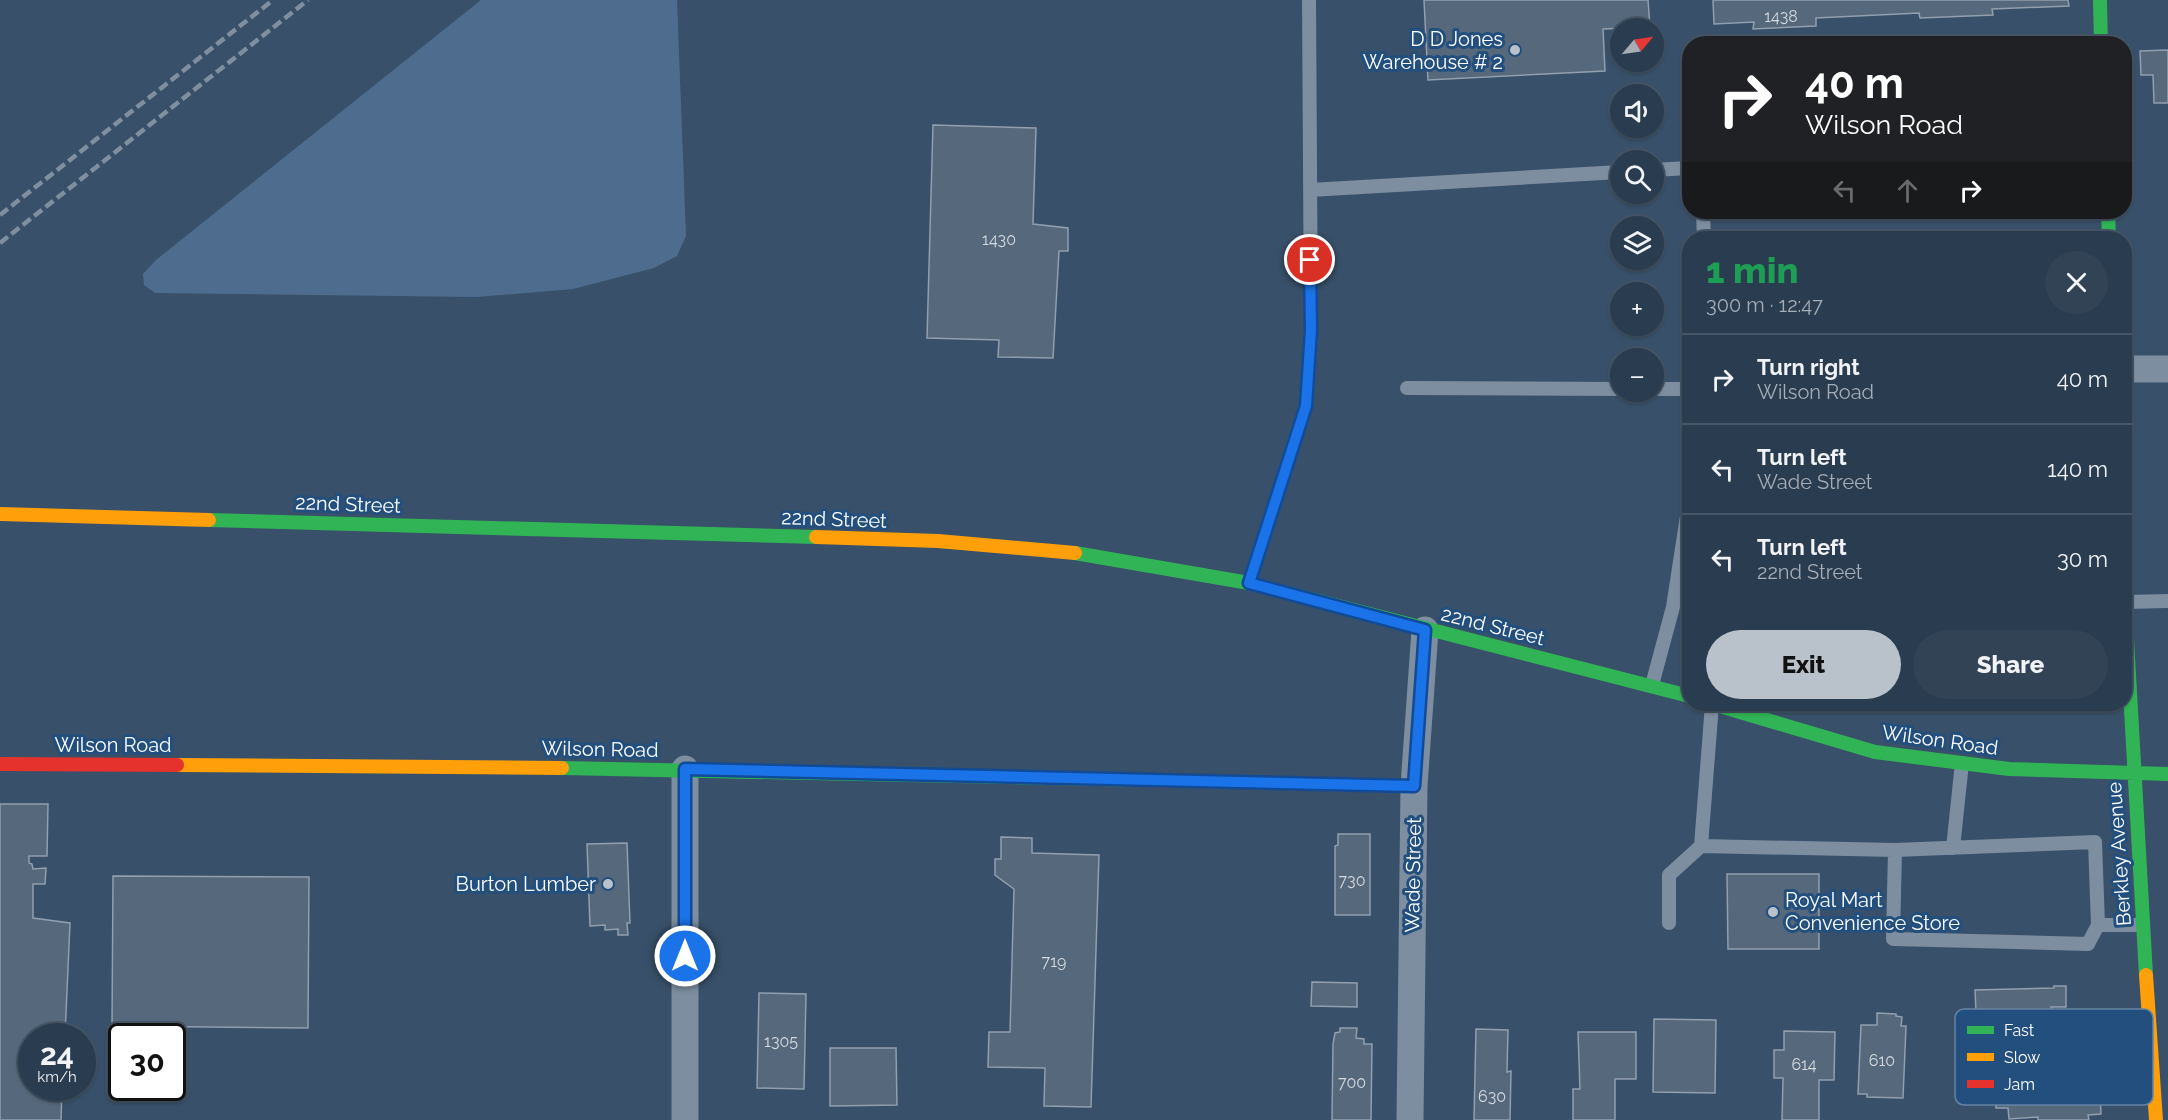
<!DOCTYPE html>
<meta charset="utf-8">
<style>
body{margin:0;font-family:Raleway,sans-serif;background:#324356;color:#f1f3f6;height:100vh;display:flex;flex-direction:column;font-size:22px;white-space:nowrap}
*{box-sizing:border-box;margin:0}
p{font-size:20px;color:#a5adb7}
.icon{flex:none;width:33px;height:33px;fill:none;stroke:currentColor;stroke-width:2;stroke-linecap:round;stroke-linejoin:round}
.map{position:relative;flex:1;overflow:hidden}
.panel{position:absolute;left:1682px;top:231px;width:450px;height:480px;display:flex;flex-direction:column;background:#2a3c4f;border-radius:24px;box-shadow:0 2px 4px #0004,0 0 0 2px #465666}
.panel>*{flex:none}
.guide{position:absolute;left:1682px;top:36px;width:450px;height:183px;border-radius:24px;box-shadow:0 2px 4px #0004,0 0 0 2px #465666;background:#202124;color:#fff;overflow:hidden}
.needle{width:39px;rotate:61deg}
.fabs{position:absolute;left:1610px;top:18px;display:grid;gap:12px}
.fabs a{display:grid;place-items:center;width:54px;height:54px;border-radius:50%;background:#2a3c4f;box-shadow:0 2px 4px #0004,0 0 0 2px #465666;font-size:30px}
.speed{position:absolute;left:18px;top:1023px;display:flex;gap:12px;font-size:30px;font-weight:700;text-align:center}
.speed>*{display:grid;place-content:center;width:78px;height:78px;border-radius:50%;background:#2a3c4f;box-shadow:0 2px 4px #0004,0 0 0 2px #465666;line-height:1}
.speed small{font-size:15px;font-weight:400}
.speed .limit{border:3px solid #111;border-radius:9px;background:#fff;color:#111}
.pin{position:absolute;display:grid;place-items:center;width:51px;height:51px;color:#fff;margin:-26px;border:3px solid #fff;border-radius:50%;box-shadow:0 2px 6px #0007}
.me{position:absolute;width:66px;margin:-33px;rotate:0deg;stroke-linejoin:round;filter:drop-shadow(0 0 4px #0008)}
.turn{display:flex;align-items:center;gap:21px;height:126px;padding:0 24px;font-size:27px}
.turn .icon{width:78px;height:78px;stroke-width:2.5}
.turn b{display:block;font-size:42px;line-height:51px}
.lanes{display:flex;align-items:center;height:57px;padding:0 24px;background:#0003;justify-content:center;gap:30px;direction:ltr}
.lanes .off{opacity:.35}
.round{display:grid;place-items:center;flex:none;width:63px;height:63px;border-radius:32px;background:#324356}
.head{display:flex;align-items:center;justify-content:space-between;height:102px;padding:0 24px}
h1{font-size:36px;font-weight:800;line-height:45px;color:#1e9e55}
.primary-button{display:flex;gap:12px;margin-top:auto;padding:12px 24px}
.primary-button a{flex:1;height:69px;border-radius:36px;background:#b9c2ca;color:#111;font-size:24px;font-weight:800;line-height:69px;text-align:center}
.primary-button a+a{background:#324356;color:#f1f3f6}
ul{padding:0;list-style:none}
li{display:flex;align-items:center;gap:18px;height:90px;padding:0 24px;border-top:2px solid #465666}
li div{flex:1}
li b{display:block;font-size:22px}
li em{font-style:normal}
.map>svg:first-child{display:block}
.water{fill:#4e6d8e}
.building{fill:#55687c;stroke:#919fae;stroke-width:1.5}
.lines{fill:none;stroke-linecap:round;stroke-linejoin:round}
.lane{stroke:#7d8ea0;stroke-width:14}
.street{stroke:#7d8ea0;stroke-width:27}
.fast{stroke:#30b455;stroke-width:14}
.slow{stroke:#ff9f0a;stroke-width:14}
.jam{stroke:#e5322d;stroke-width:14}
.rail{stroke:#7f8fa0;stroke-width:4.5;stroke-dasharray:10 4.5;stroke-linecap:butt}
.route-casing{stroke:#114b97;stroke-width:15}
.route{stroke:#1a73e8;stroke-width:10}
.poi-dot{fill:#b9c2ca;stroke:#234f7e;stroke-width:2}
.labels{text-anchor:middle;stroke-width:6;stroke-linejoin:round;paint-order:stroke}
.number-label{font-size:16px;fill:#d4d9de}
.poi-label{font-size:20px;fill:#fff;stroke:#234f7e;text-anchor:end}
.street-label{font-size:20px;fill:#fff;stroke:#234f7e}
.key{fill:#234f7e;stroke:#6584a5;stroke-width:1.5}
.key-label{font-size:16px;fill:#fff}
</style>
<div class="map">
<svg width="2168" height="1120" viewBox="0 0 2168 1120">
<rect width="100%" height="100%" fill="#385069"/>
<path class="water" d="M481,0H677L686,236L677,256L654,268L573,289L477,297L155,293L144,285L143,274L156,260Z"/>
<path class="building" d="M1424,0H1648L1650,27L1603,29L1605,71L1428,80Z
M1713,0H2068L2069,6L1992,9L1993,15L1920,18L1919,13L1816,18V26L1753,29L1754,22L1714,24Z
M2168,50V103H2154L2153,75H2141L2140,51Z
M933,125L1036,128L1033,224L1068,228V251H1059L1053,358L998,357L999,340L927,338Z
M0,804H48L47,856H29V863L32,864L33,869L46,868L45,884H33V918L70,923L65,1036H32V1088H62L61,1120H0Z
M1338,834H1370V915H1335V846L1338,845Z
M1001,837L1032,838V853L1099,855L1091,1107L1044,1106L1045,1068L988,1067L989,1032H1010L1014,889L995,875V859H1001Z
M627,843L630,923H627L628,935H618V929L605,930V925L590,926L587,844Z
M1727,874H1819V949H1728Z
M113,876L309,877L308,1028L112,1026Z
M1312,982L1357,983V1007L1311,1006Z
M2054,986H2066V1007H2051L2052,1010L1976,1012L1975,990L2054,988Z
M759,993L806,994L804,1089L757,1088Z
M1877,1013L1896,1014V1016L1902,1017L1901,1026H1906L1903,1098L1867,1097V1094H1858L1861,1025H1877Z
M1654,1019L1716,1020L1715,1093L1653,1092Z
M1340,1028H1357L1356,1038L1364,1039V1044H1372L1371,1120H1332L1333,1044L1335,1033L1340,1032Z
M1476,1029L1508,1030L1507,1072L1511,1071L1510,1120H1474Z
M1784,1031L1835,1032L1834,1080H1819V1120H1782L1783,1078H1774V1050H1784Z
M1578,1032H1636V1079H1615V1120H1573V1089H1580Z
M830,1048H896L897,1105L830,1106Z
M2099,1076L2101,1114L2088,1115L2089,1120H2038V1117L2009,1119L2008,1108H1996L1995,1091H2007V1079Z"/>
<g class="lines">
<path class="lane" d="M1653,170L1689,168
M1310,190L1620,172
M1703,212L1704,238
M1407,388L1620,389
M1653,389H1689
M1249,583L1306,406L1311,330L1309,0
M2125,602L2168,601
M1652,685L1673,607L1689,503
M1712,704L1701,846L1895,850L2095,842L2098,925H2143
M1953,848L1962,763
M1895,850L1893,939L2088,944L2098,925
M1669,923V875L1701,846"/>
<path class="street" d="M2124,369H2168
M685,1120V769
M1410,1120L1414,786L1425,630"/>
<path class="fast" d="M2100,0L2101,44
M2108,212L2109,238
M209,520L816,537
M1075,553L1249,583L1689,696
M2124,586L2146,975
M1713,704L1875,752L2009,769L2168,774
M562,768L1146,780"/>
<path class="slow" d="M0,514L209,520
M816,537L938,541L1075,553
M177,765L562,768
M2146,975L2156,1120"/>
<path class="jam" d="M0,764L177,765
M1146,780L1414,786"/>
<path class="rail" d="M0,215L273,0
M0,243L308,0"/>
</g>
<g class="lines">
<g class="route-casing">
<path id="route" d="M685,956V769L1414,786L1425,630L1249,583L1306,406L1311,330L1310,260"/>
</g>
<use href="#route" class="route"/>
</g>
<g class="poi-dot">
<circle cx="1515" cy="50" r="6"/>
<circle cx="608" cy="884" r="6"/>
<circle cx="1773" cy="912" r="6"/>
</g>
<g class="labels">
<g class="number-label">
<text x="1781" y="22">1438</text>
<text x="999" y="245">1430</text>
<text x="1352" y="886">730</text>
<text x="1054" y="967">719</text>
<text x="781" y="1047">1305</text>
<text x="1882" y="1066">610</text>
<text x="1804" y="1070">614</text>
<text x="1352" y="1088">700</text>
<text x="1492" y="1102">630</text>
</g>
<g class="poi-label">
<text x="1503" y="46">D D Jones<tspan x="1503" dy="23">Warehouse # 2</tspan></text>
<text x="596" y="891">Burton Lumber</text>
<text x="1785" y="907" text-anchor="start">Royal Mart<tspan x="1785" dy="23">Convenience Store</tspan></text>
</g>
<g class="street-label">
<text transform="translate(348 504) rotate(2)" y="7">22nd Street</text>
<text transform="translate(834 519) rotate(2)" y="7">22nd Street</text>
<text transform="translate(1493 626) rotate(14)" y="7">22nd Street</text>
<text transform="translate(1940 740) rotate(8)" y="7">Wilson Road</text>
<text x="113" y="752">Wilson Road</text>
<text transform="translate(600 749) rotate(1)" y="7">Wilson Road</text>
<text transform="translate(2119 854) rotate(-94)" y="7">Berkley Avenue</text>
<text transform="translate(1413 875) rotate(-89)" y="7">Wade Street</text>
</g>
</g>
<rect x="1955" y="1009" width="198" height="96" rx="9" class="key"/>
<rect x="1967" y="1026" width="27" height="8" fill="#30b455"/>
<rect x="1967" y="1053" width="27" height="8" fill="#ff9f0a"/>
<rect x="1967" y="1080" width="27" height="8" fill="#e5322d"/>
<g class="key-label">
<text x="2004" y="1036">Fast</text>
<text x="2004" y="1063">Slow</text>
<text x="2004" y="1090">Jam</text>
</g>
</svg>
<div class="fabs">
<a><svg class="needle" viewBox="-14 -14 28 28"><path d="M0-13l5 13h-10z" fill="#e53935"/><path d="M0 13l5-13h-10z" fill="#a5adb7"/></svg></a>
<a><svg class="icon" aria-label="sound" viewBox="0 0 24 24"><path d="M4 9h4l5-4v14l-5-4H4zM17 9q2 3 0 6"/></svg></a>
<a><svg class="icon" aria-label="search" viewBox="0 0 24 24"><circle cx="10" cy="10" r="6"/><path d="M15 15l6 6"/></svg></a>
<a><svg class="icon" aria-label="layers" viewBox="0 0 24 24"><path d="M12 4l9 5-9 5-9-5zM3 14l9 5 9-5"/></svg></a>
<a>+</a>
<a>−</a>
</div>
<div class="speed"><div>24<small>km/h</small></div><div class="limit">30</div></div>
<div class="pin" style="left:1310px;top:260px;background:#d93025"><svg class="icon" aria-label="arrive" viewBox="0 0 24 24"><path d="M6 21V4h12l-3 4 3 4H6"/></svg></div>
<svg class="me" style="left:685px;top:956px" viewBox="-20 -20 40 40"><circle r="17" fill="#1a73e8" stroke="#fff" stroke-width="3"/><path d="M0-11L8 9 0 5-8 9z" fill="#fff"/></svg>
<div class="guide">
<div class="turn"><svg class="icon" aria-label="right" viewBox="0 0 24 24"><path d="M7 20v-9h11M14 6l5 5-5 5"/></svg><div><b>40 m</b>Wilson Road</div></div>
<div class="lanes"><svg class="icon off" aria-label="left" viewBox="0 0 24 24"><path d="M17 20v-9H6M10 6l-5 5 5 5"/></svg><svg class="icon off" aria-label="ahead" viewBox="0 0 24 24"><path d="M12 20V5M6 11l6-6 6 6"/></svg><svg class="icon" aria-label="right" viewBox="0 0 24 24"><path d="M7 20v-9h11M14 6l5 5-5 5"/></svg></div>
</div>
<section class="panel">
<div class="head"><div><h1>1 min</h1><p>300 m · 12:47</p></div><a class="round"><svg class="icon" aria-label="close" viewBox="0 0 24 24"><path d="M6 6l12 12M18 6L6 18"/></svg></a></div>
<ul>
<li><svg class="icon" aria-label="right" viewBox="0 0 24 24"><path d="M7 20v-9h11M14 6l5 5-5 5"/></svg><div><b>Turn right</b><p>Wilson Road</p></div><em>40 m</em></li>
<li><svg class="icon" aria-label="left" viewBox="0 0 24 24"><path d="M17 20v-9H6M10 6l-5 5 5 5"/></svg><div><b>Turn left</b><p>Wade Street</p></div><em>140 m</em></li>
<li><svg class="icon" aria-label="left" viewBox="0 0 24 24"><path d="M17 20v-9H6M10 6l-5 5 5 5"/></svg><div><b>Turn left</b><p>22nd Street</p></div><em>30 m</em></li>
</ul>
<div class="primary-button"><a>Exit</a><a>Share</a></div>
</section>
</div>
